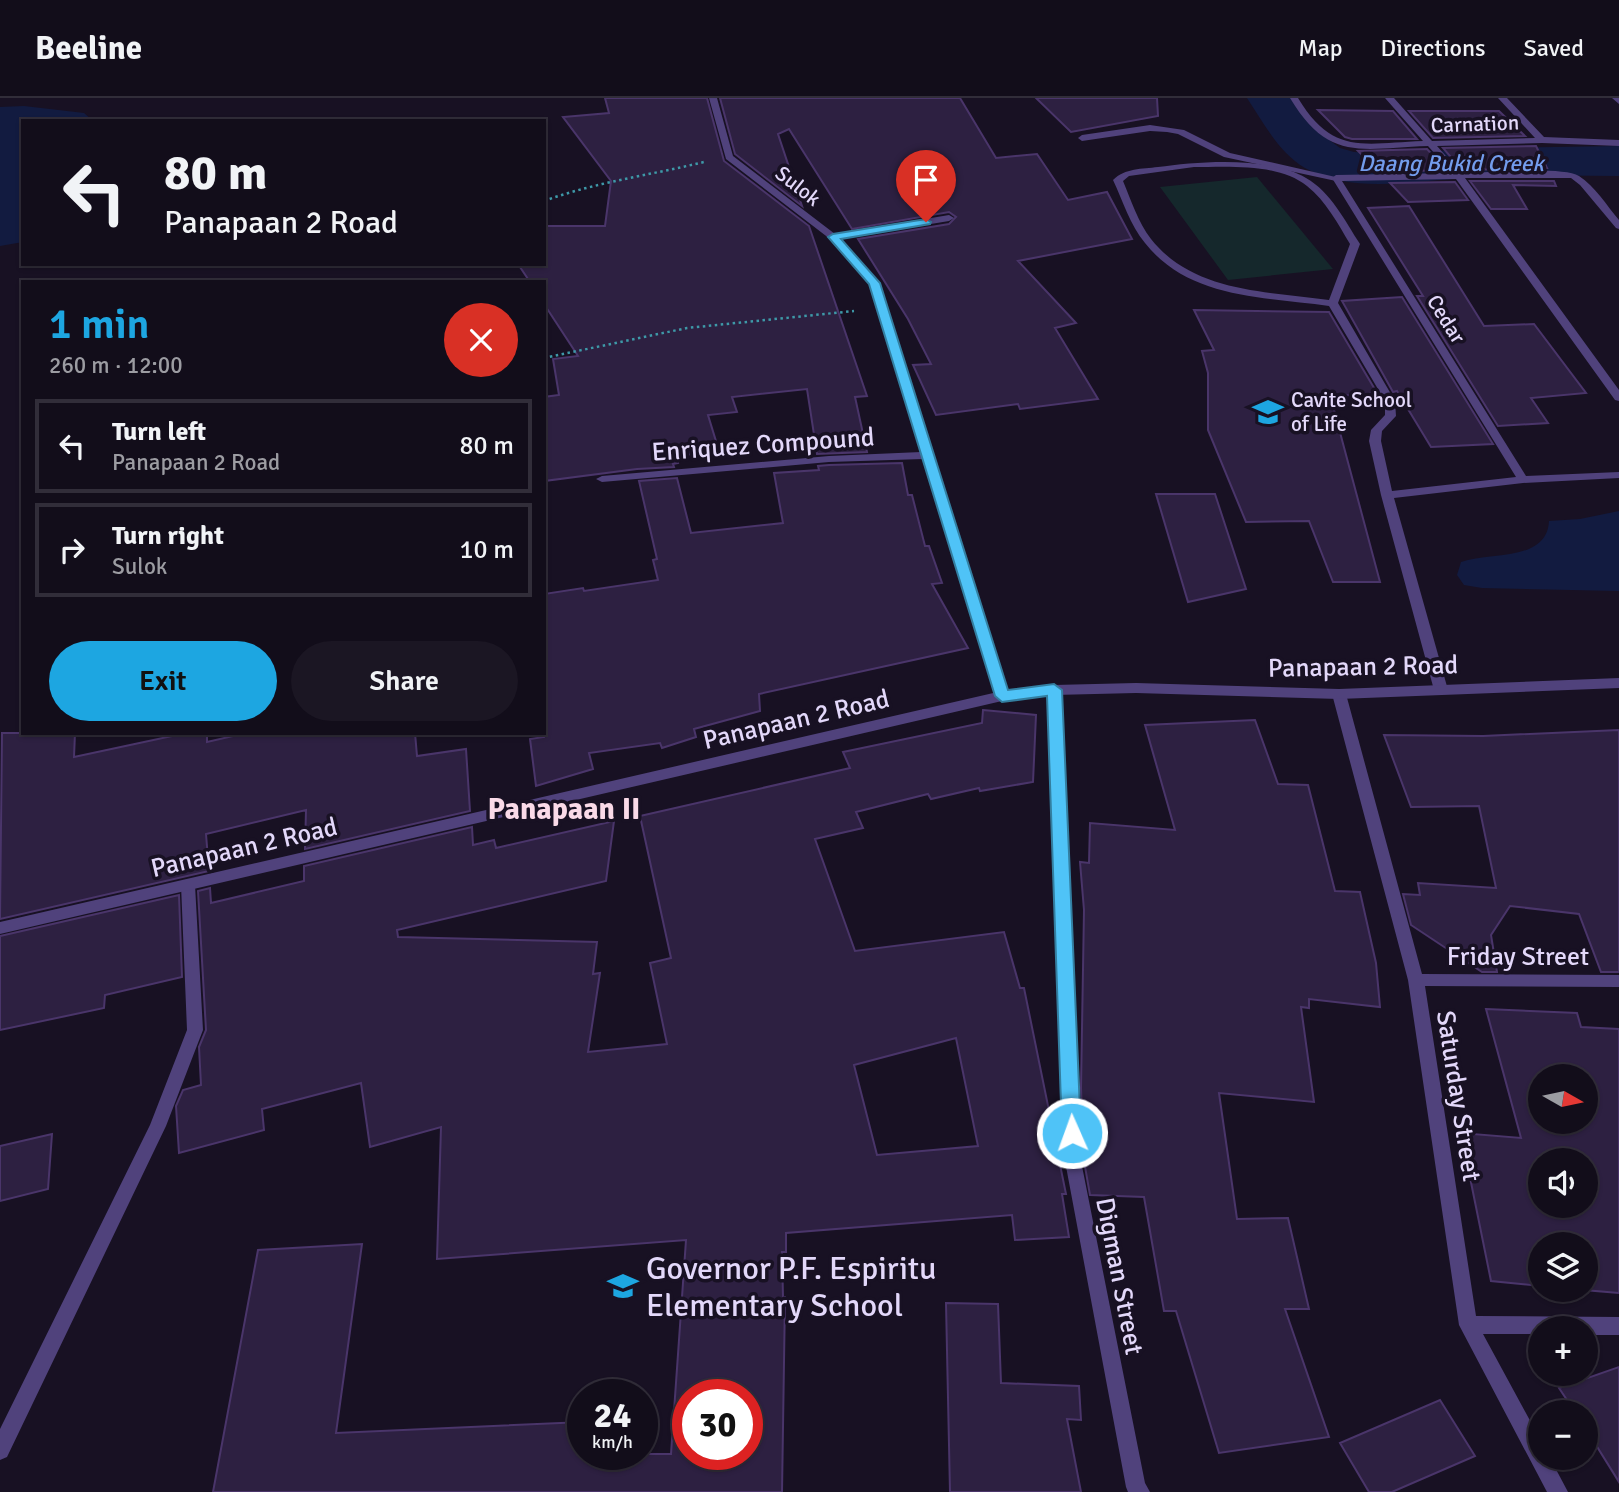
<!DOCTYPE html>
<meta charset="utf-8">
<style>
body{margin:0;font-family:Signika,sans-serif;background:#1b1623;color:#f1f3f6;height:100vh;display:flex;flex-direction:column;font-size:26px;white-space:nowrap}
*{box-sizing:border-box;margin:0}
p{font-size:23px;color:#9c9ca2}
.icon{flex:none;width:38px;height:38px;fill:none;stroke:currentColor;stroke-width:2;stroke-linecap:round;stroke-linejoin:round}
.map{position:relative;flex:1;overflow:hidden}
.side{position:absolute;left:21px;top:182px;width:525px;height:455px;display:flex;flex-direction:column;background:#120d1a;border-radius:0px;box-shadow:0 2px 5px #0004,0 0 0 2px #312d39}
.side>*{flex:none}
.banner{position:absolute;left:21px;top:21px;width:525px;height:147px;border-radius:0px;box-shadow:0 2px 5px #0004,0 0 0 2px #312d39;background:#120d1a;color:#f1f3f6;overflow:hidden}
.needle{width:46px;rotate:99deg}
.buttons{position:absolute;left:1528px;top:966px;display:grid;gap:14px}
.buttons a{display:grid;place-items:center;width:70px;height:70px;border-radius:50%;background:#120d1a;box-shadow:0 2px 5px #0004,0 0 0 2px #312d39;font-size:35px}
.speed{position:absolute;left:567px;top:1281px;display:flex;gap:14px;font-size:35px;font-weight:700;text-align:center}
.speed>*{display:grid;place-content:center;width:91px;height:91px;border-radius:50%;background:#120d1a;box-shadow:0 2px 5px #0004,0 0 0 2px #312d39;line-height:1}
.speed small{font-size:18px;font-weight:400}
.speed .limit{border:10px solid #d22;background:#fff;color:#111}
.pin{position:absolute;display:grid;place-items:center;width:60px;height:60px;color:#fff;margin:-72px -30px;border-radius:50% 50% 50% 0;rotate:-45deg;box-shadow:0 0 7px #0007}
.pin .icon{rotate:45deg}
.me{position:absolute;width:77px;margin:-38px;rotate:358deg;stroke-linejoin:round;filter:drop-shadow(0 0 5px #0008)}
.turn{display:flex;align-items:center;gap:24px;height:147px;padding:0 28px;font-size:32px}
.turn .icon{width:91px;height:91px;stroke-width:2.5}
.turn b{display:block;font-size:49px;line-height:60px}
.round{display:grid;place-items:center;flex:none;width:74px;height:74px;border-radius:37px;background:#1b1623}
.headline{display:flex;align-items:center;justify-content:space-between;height:119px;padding:0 28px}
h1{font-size:42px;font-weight:600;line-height:52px;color:#1da6e1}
.cta{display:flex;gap:14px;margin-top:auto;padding:14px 28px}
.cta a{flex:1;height:80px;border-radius:42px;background:#1da6e1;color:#111;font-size:28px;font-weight:600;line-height:80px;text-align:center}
.cta a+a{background:#1b1623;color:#f1f3f6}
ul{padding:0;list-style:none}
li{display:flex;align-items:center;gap:21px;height:94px;margin:0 14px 10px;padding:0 14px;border:4px solid #312d39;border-radius:0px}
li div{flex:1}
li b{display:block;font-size:26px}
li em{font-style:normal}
header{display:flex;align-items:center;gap:42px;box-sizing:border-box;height:98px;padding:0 35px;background:#120d1a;border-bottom:2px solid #312d39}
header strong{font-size:33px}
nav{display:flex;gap:38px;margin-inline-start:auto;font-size:24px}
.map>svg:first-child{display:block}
.green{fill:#15282c}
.water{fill:#121b40}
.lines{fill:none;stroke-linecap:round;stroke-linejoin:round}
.river{fill:#121b40;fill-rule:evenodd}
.building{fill:#2d2041;stroke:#4a356a;stroke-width:2;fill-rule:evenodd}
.path{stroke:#3e99a8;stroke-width:2.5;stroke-dasharray:2.5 3.5;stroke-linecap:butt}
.service{fill:#50427c;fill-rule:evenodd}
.minor{fill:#50427c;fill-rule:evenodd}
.tertiary{fill:#50427c;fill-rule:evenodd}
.route{fill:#4fc3f7;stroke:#337fa1;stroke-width:2}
.labels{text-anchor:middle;stroke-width:7;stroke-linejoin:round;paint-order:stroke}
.far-street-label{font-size:21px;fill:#e3d8fa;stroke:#181123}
.far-poi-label{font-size:21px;fill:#e3d8fa;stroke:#181123;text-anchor:start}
.far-water-label{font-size:23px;font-style:italic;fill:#739ced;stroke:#181123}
.street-label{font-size:26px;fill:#e3d8fa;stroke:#181123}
.quarter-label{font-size:30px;font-weight:bold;fill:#fadae8;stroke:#181123}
.near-poi-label{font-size:32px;fill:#e3d8fa;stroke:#181123;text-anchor:start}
</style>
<header>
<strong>Beeline</strong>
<nav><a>Map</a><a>Directions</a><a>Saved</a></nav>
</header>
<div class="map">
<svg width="1619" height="1394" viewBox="0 0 1619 1394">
<rect width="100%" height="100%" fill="#181123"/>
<path class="green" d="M1257,79L1333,171L1228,182L1160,89Z"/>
<path class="water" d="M24,8L84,15L93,23H23V144L0,148V9Z
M1619,413V493L1482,490L1464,487L1457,477L1461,464C1490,454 1547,464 1549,423L1580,421Z"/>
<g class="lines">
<path class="river" d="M1247,0H1293L1324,38L1340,50L1354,54L1392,56L1484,50L1619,48V78C1569,77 1519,77 1469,80C1416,82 1354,97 1305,70C1279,55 1263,24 1247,0Z"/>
</g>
<path class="building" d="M605,0H707L724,63L809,128L867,298L855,299L867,354L817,356L807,291L732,299L737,314L708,317L719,353L676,358L678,365L673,366L674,369L637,371L544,383V299L559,297L553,261L578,258L544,206V184H530L518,166H544V128H605L611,83L563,19L609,15Z
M720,0H960L996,60L1037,56L1068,102L1107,94L1132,141L1018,163L1076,225L1055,230L1098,301L1020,311L1018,306L936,317L913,267L931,266L908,221L858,141L949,126L956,119L949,114L852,131L789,31L778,36L802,108L735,56Z
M1036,0H1157L1158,18L1071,34Z
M1318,12L1393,13L1417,41H1352L1345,39Z
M1409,13H1499L1525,38L1433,40Z
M1536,48L1547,70L1462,72L1443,50Z
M1427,51L1446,72L1379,74L1358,53Z
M1470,83H1554L1556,88L1513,87L1527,111H1491Z
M1455,84L1468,102L1408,104L1390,85Z
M1409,108L1484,228L1534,226L1586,295L1531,300L1548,325L1498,328L1417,198H1423L1368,110Z
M1402,199L1493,346L1431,349L1397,293L1393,294L1342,203Z
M1194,212L1329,214L1377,295L1326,299L1334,312L1380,484H1333L1309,423L1246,424L1208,332V275L1202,253L1214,252Z
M902,365L908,397H912L925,448H929L942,485L932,486L968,550L759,596L760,613L694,631L696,639L662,650L660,645L589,655L593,671L536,688L530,641L544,639V496L583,490L584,493L658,482L653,462L657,461L639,383L677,380L691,435L783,425L774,375L819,372L818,368L829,367Z
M1156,396H1215L1246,491L1188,504Z
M983,612L1036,617L1033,684L980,693L979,690L931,701L928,696L856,714L863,730L815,741L855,853L1004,834L1020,890H1024L1066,1096H1062L1069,1139L1015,1142L1012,1117L786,1135V1154H782L783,1199H785L782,1394H213L258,1152L362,1146L336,1335L583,1324V1356H671L686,1142L437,1161L441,1029L370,1049L361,985L262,1011L264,1032L179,1055L176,1008L183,992L201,987L199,949L206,932L198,793L210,790L211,805L304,783V768L472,729L473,747L494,742L496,750L614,723L606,783L397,832L398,839L597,844L593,876L600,875L588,954L667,946L650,865L671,860L640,718L850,670L843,654L982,625ZM956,940L978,1048L877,1057L854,967ZM688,1297H747V1356H688Z
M1255,622L1278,686L1308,687L1335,793L1360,794L1376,865L1380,909L1309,901V910L1301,909L1314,1004L1219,995L1237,1121L1288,1120L1309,1211H1285L1329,1339L1219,1355L1176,1213H1164L1144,1099L1090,1097L1084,1063L1081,990L1084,812L1080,764L1089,765L1090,725L1175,732L1145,627Z
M1619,632V874H1601L1579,816L1510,808L1491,837L1497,874H1482L1411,827L1403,796L1420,797L1418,785L1496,790L1479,708L1411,709L1384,637L1483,638Z
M2,635H75L74,659L186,635H207V644L246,635H415L417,658L466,651L470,713L305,751L306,712L206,736L209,773L0,821Z
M179,797L182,879L105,897L104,910L0,932V838Z
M1486,911L1577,915L1581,929L1619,931V1195L1584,1192L1586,1146H1540V1188L1491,1183L1461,1035L1521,1040ZM1540,978H1586V1024H1540ZM1540,1062H1586V1108H1540Z
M52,1036L48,1091L0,1103V1048Z
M946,1205L998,1206L1001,1285L1079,1288L1081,1322L1067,1321L1081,1394H950Z
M1619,1269V1384L1586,1331V1314H1575L1559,1290Z
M1440,1302L1475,1358L1392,1394H1369L1340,1345Z"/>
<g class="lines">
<path class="path" d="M544,103C596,84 651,77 704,64
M544,260L687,230L854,213"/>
<path class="service" d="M1150,27L1184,32L1230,55L1340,80L1336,83L1224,59L1178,36L1167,34L1150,33L1082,43L1078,40L1082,37Z"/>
<path class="minor" d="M709,0H717L733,58L835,136L949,117L954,120L949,123L840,141L880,185L1009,598L1007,601L1002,603L995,598L923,361L829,364L602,384L596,381L602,378L829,358L921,354L870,186L830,141L726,61Z
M1290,0H1298C1333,58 1364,45 1423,43L1385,0H1394L1432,43L1535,40L1498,0H1507L1544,39L1619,42V48L1542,45L1437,48L1461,75C1485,75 1562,68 1579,78C1595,88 1607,108 1619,122V131L1616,130L1580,87L1571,80H1465L1619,292V303L1615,302L1456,81L1342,83L1526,378L1619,374V380L1523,385L1394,400L1448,592L1441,597L1434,592L1381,397L1369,343L1371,332L1385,317V303L1329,208C1265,199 1189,201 1145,145C1130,127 1123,103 1113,82C1125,70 1142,71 1158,69C1199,63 1270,58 1306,80C1331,94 1345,123 1360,146L1338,205L1395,303L1396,318L1382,333L1381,343L1392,393L1516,379L1332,80L1336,77L1452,75L1428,48C1362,50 1329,65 1290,0ZM1194,69C1229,69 1278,65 1307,88C1326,103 1338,126 1350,146L1329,202C1267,193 1194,195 1151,141C1138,124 1131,102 1123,83L1129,78Z
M1612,0H1619V6Z
M1054,587L1061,592L1081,1063L1145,1385L1150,1394H1128L1126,1389L1065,1063L1047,592Z
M1339,591L1346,596L1422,876L1619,877V889L1425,888L1476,1218L1619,1219V1237H1586V1230H1540V1236H1483L1540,1341V1360H1550L1568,1394H1547L1459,1227L1408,882L1332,596Z
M188,781L193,783L195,787L203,932L166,1028L7,1359L0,1362V1331L150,1027L187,932L181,787L183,783Z"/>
<path class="tertiary" d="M1619,580V590L1339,601L1136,595L1054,597L1002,603L0,836V824L1002,593L1054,587L1136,585L1339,591Z"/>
</g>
<path class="route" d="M926,121L931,124L930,126L841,141L880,185L1008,592L1054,586L1062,592L1081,1035L1078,1041L1072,1043L1065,1041L1062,1035L1047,598L1002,604L995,598L869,186L828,139L833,136Z"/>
<defs>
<g id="school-bare" transform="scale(2.415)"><path d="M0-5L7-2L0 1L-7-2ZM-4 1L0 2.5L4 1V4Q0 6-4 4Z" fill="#1da6e1" stroke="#181123" stroke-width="2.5" paint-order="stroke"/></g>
</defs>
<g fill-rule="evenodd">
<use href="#school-bare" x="1268" y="314"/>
<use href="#school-bare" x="623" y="1188"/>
</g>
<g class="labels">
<g class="far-street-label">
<text transform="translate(1475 26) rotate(-2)" y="7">Carnation</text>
<text transform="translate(798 88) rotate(38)" y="7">Sulok</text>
<text transform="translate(1446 221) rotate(58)" y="7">Cedar</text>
</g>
<g class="far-poi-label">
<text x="1291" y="309">Cavite School<tspan x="1291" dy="24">of Life</tspan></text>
</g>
<g class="far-water-label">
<text x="1451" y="73">Daang Bukid Creek</text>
</g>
<g class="street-label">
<text transform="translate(763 346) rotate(-4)" y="9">Enriquez Compound</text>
<text transform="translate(1363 568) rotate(-1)" y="9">Panapaan 2 Road</text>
<text transform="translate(796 621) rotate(-13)" y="9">Panapaan 2 Road</text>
<text transform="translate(244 749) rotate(-13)" y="9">Panapaan 2 Road</text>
<text x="1518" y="867">Friday Street</text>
<text transform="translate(1459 998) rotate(81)" y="9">Saturday Street</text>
<text transform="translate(1120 1178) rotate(79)" y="9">Digman Street</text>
</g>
<g class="quarter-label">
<text x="564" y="721">Panapaan II</text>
</g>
<g class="near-poi-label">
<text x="646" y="1181">Governor P.F. Espiritu<tspan x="646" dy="37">Elementary School</tspan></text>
</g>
</g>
</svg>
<div class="buttons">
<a><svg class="needle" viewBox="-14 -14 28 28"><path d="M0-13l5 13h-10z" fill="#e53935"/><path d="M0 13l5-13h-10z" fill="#9c9ca2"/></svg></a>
<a><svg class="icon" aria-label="sound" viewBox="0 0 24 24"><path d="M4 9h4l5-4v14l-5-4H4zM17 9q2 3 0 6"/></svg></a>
<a><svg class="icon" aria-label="layers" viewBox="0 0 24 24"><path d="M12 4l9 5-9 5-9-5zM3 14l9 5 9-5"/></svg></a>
<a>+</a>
<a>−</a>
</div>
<div class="speed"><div>24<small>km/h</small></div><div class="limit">30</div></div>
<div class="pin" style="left:926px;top:124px;background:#d93025"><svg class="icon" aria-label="arrive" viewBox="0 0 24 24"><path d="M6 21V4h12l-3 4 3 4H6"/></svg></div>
<svg class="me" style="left:1072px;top:1035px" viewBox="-20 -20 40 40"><circle r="17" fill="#4fc3f7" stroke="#fff" stroke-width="3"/><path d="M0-11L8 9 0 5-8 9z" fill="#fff"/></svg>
<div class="banner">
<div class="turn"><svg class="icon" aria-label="left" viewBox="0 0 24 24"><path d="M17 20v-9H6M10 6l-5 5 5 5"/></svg><div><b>80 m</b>Panapaan 2 Road</div></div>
</div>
<section class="side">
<div class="headline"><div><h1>1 min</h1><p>260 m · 12:00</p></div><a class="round" style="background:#d93025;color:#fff"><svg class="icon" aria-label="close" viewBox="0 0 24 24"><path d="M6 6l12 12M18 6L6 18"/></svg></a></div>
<ul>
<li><svg class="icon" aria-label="left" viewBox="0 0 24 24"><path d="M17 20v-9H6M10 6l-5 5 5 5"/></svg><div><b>Turn left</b><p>Panapaan 2 Road</p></div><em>80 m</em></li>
<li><svg class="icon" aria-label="right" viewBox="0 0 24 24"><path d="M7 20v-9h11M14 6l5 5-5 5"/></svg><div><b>Turn right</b><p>Sulok</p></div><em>10 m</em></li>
</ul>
<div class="cta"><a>Exit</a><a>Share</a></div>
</section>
</div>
